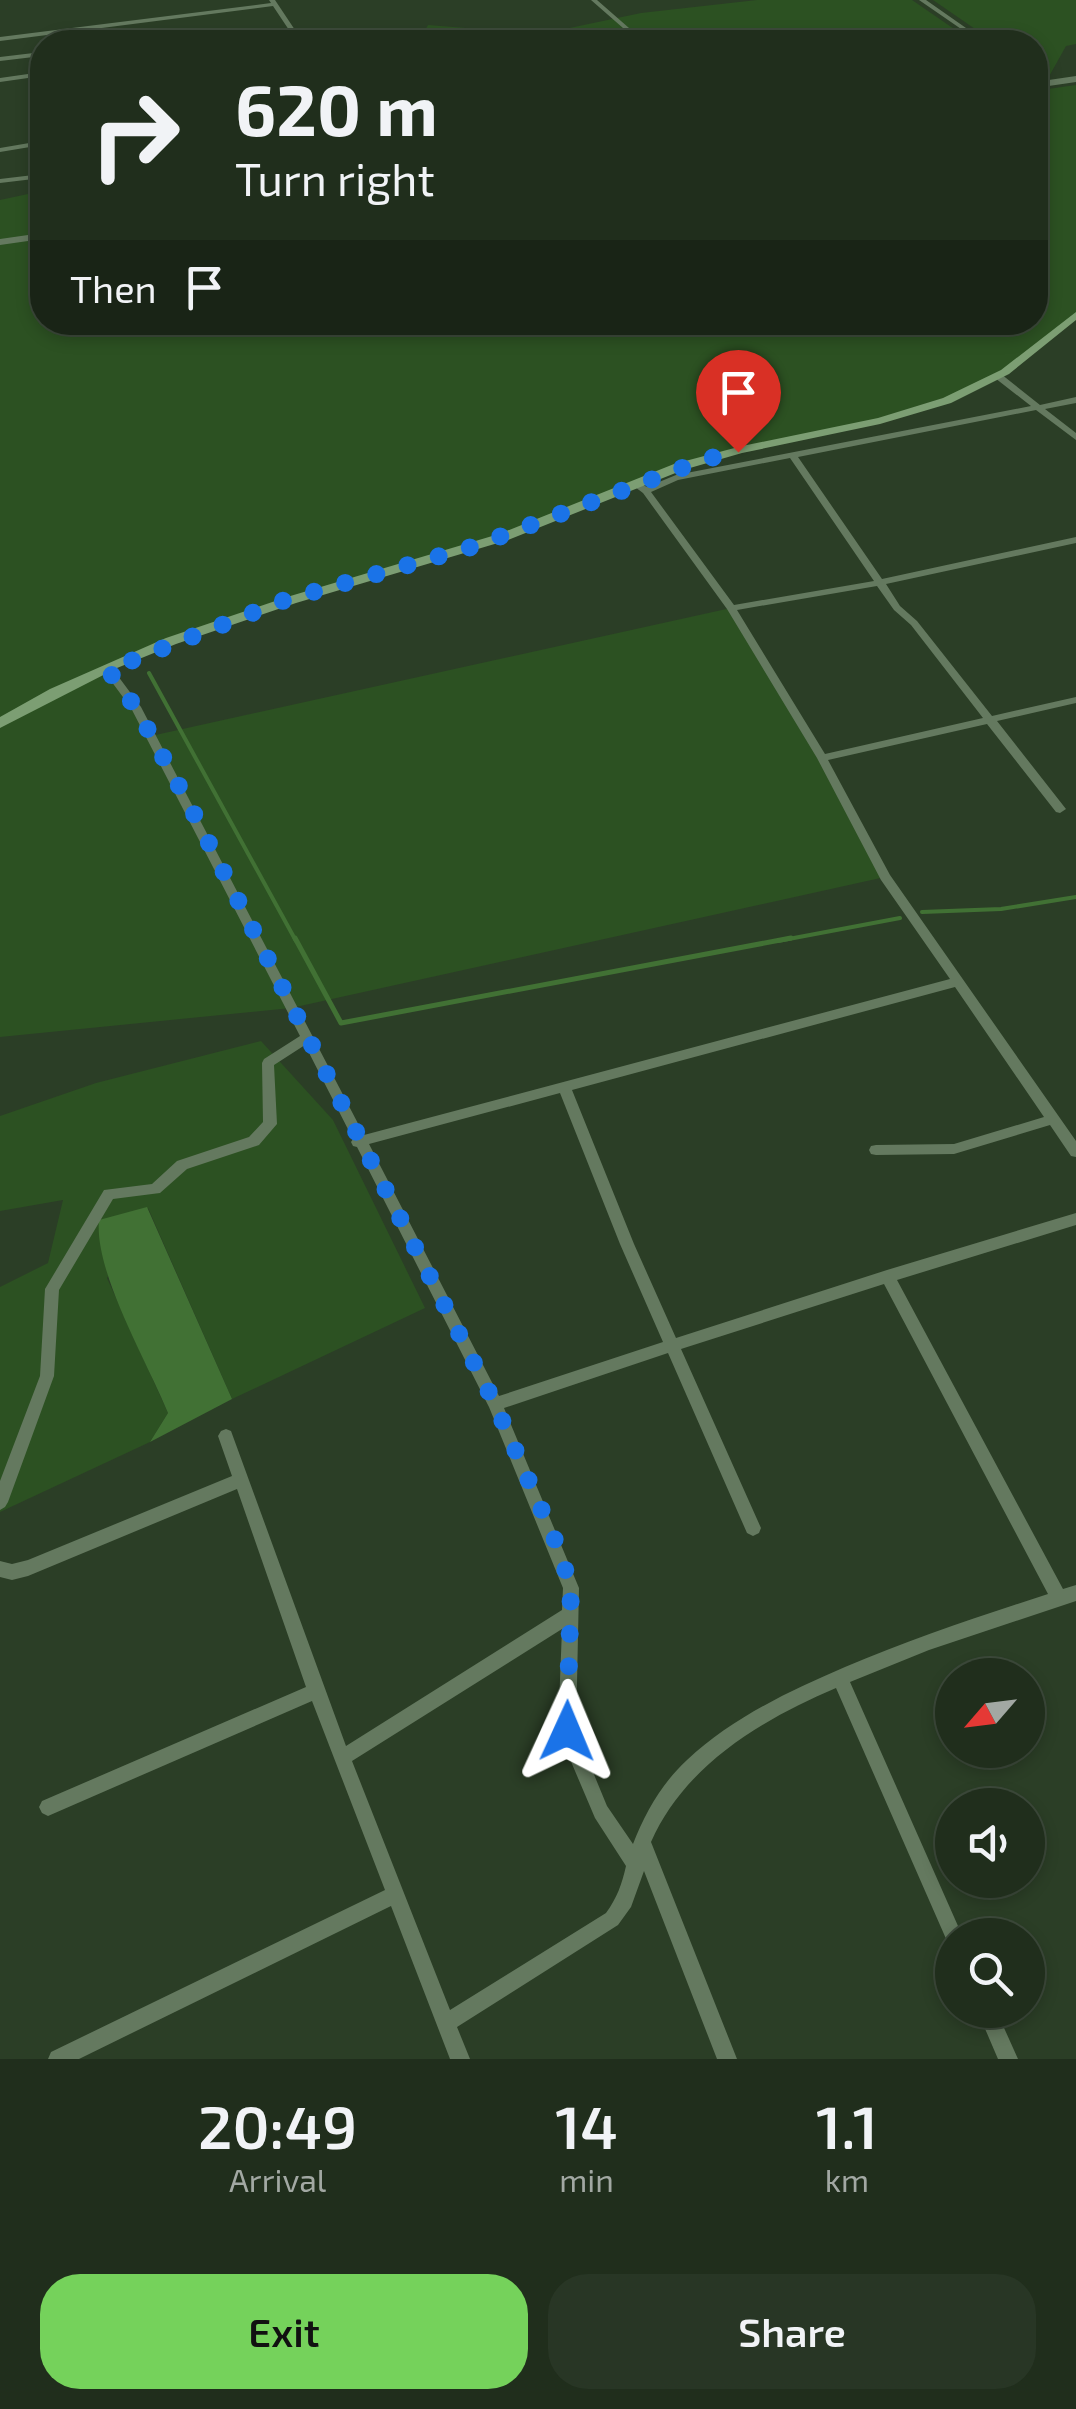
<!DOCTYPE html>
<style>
body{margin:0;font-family:"Exo 2",sans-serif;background:#283625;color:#f1f3f6;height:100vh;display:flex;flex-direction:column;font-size:38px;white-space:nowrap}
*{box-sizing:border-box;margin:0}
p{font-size:32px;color:#a2a8a3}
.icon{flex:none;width:55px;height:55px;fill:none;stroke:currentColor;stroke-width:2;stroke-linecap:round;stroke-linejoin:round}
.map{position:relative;height:2059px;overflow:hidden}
.details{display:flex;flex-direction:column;background:#202e1c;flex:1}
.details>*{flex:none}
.top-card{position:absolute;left:30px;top:30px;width:1018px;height:305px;border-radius:40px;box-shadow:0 5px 15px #0003,0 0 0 2px #3d4a3b;background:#202e1c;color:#f1f3f6;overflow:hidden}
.needle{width:65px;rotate:242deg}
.controls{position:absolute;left:935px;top:1658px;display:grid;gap:20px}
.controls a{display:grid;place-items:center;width:110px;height:110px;border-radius:50%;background:#202e1c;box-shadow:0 5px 15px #0003,0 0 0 2px #3d4a3b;font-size:50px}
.pin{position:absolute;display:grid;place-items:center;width:85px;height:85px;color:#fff;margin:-102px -42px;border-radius:50% 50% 50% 0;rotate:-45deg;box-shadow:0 0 10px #0007}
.pin .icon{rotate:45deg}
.me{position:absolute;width:110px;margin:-55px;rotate:1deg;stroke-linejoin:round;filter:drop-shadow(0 0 8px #0008)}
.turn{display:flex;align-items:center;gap:35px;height:210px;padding:0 40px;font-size:45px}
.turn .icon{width:130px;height:130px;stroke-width:2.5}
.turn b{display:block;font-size:70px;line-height:85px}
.then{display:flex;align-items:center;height:95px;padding:0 40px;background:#0003;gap:20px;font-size:38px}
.eta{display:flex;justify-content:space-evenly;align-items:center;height:170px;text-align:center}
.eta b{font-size:60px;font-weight:600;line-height:70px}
.cta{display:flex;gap:20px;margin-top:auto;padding:20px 40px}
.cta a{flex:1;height:115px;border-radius:40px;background:#75d25b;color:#111;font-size:40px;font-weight:600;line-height:115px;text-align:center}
.cta a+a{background:#283625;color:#f1f3f6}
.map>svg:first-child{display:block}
.green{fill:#2c5122}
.water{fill:#417134}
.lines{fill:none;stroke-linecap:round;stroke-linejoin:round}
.stream-far1{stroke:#417134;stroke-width:4}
.stream{stroke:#417134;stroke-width:5}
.minor{fill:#64795f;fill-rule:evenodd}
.tertiary{fill:#64795f;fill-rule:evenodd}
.secondary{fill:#7c9e73;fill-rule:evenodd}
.route{stroke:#1a73e8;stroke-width:18;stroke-dasharray:0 32.4}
</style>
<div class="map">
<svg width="1076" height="2059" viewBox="0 0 1076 2059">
<rect width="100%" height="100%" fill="#2b3e26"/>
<path class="green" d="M757,0H912L973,42H419L428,25L541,34L641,13Z
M933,0H1076V44L1066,46L1047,80L1035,71V42H994Z
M1076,85V315L982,386L860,424L706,459L475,546L285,600L108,670L151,736L731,608L822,758L885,877L291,1008L0,1037V200L42,191V322H1035V86L1041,90Z
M261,1041L333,1120L425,1308L232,1399L148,1208L107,1278L168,1413L150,1442L0,1512V1287L48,1263L63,1200L0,1211V1116L96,1083Z"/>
<path class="water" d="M147,1207L232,1399L150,1442L168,1413C147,1361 94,1272 99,1220Z"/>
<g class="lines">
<path class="stream-far1" d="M149,673L296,941
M922,912L1001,909L1076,897
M778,941L900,918"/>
<path class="stream" d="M295,938L341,1023L791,938"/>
<path class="minor" d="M269,0H275L301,39L413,29L425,42H419L411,33L303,42H279L282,40L295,39L273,6L0,41V37L271,3Z
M591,0H597L645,42H639Z
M919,0H926L986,42H980Z
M193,35H197L202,42H196Z
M164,38L162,41L131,42L134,40Z
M42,52V56L0,61V57Z
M42,72V76L0,82V78Z
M41,141L42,145L0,152V148Z
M42,174V178L0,183V179Z
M995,374H1001L1040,405L1076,397V403L1045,409L1076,433V440L1036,410L798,457L882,579L1076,537V543L886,584L900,606L917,621L992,716L1076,697V703L997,721L1066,809L1060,813L1056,812L987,724L828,760L890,875L1076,1141V1157L1071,1156L1050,1125L954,1154L876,1155L871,1154L869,1150L871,1146L876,1145L954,1144L1044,1117L955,987L572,1090L634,1244L676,1338L887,1270L1076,1213V1225L897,1280L1063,1589L1076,1585V1601L929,1650L850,1682L962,1935H952V1944L947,1941L836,1688C761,1720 685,1765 651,1842L737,2059H717L644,1871L631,1907L618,1925L457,2027L470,2059H450L391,1906L79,2059H48L51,2052L385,1890L312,1701L48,1816L42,1813L39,1807L42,1801L306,1687L237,1489L28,1576L12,1580L0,1577V1561L12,1564L28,1560L232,1476L218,1436L221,1431L226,1429L231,1431L346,1746L562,1610L563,1588L489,1407L357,1147L353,1146L351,1142L353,1139L305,1045L274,1065L277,1124L259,1145L187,1169L160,1193L113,1199L59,1290L54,1376L8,1502L5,1507L0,1510V1481L40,1376L45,1289L104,1190L152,1184L177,1161L249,1137L263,1122L262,1063L264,1059L300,1036L131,708L103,670L104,668H112L141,707L364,1135L950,979L881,880L817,758L727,609L643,493L631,484L635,481L647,487L676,475L1031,406L995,378ZM790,458L874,581L734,605L651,492L678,480ZM877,586L894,610L911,625L983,718L825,754L737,610ZM560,1093L620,1244L663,1342L499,1396L369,1144ZM884,1284L1048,1594C980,1616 911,1639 845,1667C789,1691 732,1718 687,1760C662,1783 645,1813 633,1844L607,1806L576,1731L579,1588L504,1408L668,1353L747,1533L753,1536L759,1533L761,1528L681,1349ZM562,1629L558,1731L595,1818L626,1866C622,1884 617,1898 606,1913L450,2010L352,1761Z
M977,2010H996L1018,2059H998Z"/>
<path class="tertiary" d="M1076,76V82L1035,88V82Z
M42,233V239L0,245V239Z"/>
<path class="secondary" d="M1076,312V320L1009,374L951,403L880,424L742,453L683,470L508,540L296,603L176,644L117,668L0,728V717L50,689L166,638L287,597L499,534L674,464L742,446L878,418L943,398L1001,370Z"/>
</g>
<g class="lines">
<path class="route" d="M567,1731L571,1588L558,1547L495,1404L190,806L136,708L108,670L285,600L475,546L706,459L738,452"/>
</g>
</svg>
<div class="controls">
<a><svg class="needle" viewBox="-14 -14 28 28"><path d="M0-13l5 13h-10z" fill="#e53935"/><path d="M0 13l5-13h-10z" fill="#a2a8a3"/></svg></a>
<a><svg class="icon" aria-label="sound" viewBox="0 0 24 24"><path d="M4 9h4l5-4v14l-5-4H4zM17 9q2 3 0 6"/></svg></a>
<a><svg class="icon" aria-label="search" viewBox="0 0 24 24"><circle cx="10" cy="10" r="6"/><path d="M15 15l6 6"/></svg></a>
</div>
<div class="pin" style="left:738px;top:452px;background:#d93025"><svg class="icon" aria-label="arrive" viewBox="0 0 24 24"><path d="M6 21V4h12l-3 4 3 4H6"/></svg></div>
<svg class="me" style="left:567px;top:1731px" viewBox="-20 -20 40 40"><path d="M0-17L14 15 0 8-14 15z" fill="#1a73e8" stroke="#fff" stroke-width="4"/></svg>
<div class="top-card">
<div class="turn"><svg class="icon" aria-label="right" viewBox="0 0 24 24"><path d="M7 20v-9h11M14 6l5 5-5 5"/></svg><div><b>620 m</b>Turn right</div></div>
<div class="then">Then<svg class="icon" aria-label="arrive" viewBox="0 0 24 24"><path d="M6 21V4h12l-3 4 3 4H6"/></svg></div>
</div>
</div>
<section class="details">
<div class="eta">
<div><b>20:49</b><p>Arrival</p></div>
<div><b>14</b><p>min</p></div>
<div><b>1.1</b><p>km</p></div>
</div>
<div class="cta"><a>Exit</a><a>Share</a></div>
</section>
